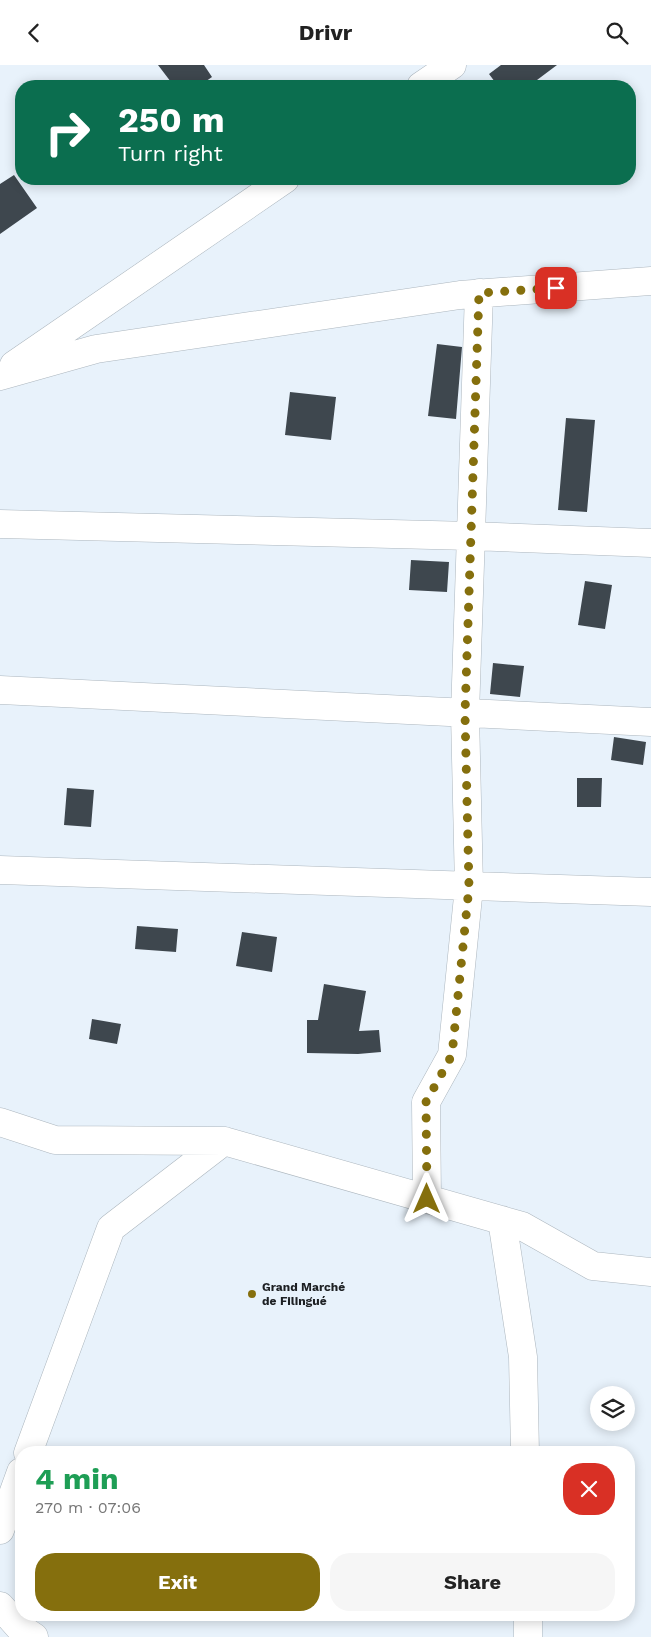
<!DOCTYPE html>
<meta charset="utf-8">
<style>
body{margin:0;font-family:"Work Sans",sans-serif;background:#f6f6f6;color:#222;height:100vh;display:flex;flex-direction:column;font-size:19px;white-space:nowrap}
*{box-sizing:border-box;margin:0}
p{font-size:16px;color:#767676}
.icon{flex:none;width:28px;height:28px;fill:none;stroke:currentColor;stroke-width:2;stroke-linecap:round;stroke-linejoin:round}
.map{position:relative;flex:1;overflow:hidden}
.details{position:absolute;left:15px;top:1381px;width:620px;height:175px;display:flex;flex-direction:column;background:#fff;border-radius:20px;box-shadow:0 2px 12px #0003}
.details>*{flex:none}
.guide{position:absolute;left:15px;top:15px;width:621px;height:105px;border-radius:20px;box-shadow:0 2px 12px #0003;background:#0b6e4f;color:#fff;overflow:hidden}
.controls{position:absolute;left:590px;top:1321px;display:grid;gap:10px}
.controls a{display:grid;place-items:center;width:45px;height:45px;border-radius:50%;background:#fff;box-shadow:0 2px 12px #0003;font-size:25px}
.pin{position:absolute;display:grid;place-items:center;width:42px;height:42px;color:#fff;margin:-21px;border-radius:10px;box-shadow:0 2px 8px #0006}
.me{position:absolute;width:55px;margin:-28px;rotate:0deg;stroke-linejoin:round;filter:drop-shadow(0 0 4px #0008)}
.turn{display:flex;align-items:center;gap:18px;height:105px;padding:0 20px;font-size:22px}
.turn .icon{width:65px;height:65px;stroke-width:2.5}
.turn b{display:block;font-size:35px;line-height:42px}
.round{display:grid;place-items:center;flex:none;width:52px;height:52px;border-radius:20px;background:#f6f6f6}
.summary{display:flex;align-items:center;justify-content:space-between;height:85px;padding:0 20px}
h1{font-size:30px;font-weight:700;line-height:38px;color:#1e9e55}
.action{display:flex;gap:10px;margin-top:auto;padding:10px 20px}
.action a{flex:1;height:58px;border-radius:20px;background:#856f0d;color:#fff;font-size:20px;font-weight:700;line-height:58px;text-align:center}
.action a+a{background:#f6f6f6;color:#222}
header{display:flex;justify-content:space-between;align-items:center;height:65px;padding:0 20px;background:#fff;font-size:22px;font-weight:700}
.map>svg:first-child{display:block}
.building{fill:#3e474e}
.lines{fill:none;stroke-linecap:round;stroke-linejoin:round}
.minor-casing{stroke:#acb6be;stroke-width:29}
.minor{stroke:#fff;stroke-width:28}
.route{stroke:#856f0d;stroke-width:9;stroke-dasharray:0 16.2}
.poi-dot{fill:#856f0d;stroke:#e8f2fb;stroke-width:2}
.labels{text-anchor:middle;stroke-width:5;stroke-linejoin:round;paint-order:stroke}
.poi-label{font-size:12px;font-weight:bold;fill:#1d2023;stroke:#e8f2fb;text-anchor:start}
</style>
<header><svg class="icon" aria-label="back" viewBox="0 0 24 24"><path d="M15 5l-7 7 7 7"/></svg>Drivr<svg class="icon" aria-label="search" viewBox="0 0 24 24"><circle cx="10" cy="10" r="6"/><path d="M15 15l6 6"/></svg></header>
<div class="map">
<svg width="651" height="1572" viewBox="0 0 651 1572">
<rect width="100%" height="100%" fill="#e8f2fb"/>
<path class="building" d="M158,0H204L212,12L199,21H174Z
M501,0H557L529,21H498L489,9Z
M14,110L37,143L0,169V119Z
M437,279L462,282L456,354L428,351Z
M290,327L336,332L331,375L285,370Z
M566,353L595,355L587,447L558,445Z
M411,495L449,497L447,527L409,525Z
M585,516L612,520L605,564L578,560Z
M493,598L524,601L520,632L490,629Z
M614,672L646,677L643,700L611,695Z
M577,713H602L601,742H577Z
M67,723L94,725L91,762L64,760Z
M137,861L178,864L176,887L135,884Z
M242,867L277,872L272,907L236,901Z
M324,919L366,926L359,966L379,965L381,987L358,989L307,988V955H318Z
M92,954L121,959L117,979L89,974Z"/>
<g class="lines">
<g class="minor-casing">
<path id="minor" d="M421,21L452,0
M14,300L285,114
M0,311L96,284L460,230L651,216
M0,459L471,471L651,478
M0,625L651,657
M0,805L651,827
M0,1057L55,1075L224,1076L522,1161L593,1201L651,1207
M427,1134L426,1037L452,990L469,822L465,649L479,228
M502,1155L523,1292L525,1388
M28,1388L111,1163L224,1076
M0,1465L21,1407
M0,1541L19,1562L34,1572
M528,1550V1572"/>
</g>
<use href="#minor" class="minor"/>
</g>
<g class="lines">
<path class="route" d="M427,1134L426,1037L452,990L469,822L465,649L479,228L556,223"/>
</g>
<circle class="poi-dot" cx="252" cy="1229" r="5"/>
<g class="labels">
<g class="poi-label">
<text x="262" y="1226">Grand Marché<tspan x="262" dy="14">de Filingué</tspan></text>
</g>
</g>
</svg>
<div class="controls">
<a><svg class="icon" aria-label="layers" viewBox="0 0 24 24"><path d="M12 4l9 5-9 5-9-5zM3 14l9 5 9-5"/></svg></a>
</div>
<div class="pin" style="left:556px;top:223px;background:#d93025"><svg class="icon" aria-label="arrive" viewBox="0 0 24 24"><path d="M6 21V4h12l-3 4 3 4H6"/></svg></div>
<svg class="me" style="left:427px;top:1134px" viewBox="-20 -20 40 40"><path d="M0-17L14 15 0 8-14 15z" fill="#856f0d" stroke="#fff" stroke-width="4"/></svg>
<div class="guide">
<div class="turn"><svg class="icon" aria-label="right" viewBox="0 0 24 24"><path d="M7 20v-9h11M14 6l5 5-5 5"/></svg><div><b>250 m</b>Turn right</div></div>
</div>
<section class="details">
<div class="summary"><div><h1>4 min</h1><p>270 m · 07:06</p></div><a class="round" style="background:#d93025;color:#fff"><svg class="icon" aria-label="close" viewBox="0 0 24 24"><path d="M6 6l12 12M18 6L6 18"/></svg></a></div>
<div class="action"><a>Exit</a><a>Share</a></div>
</section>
</div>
